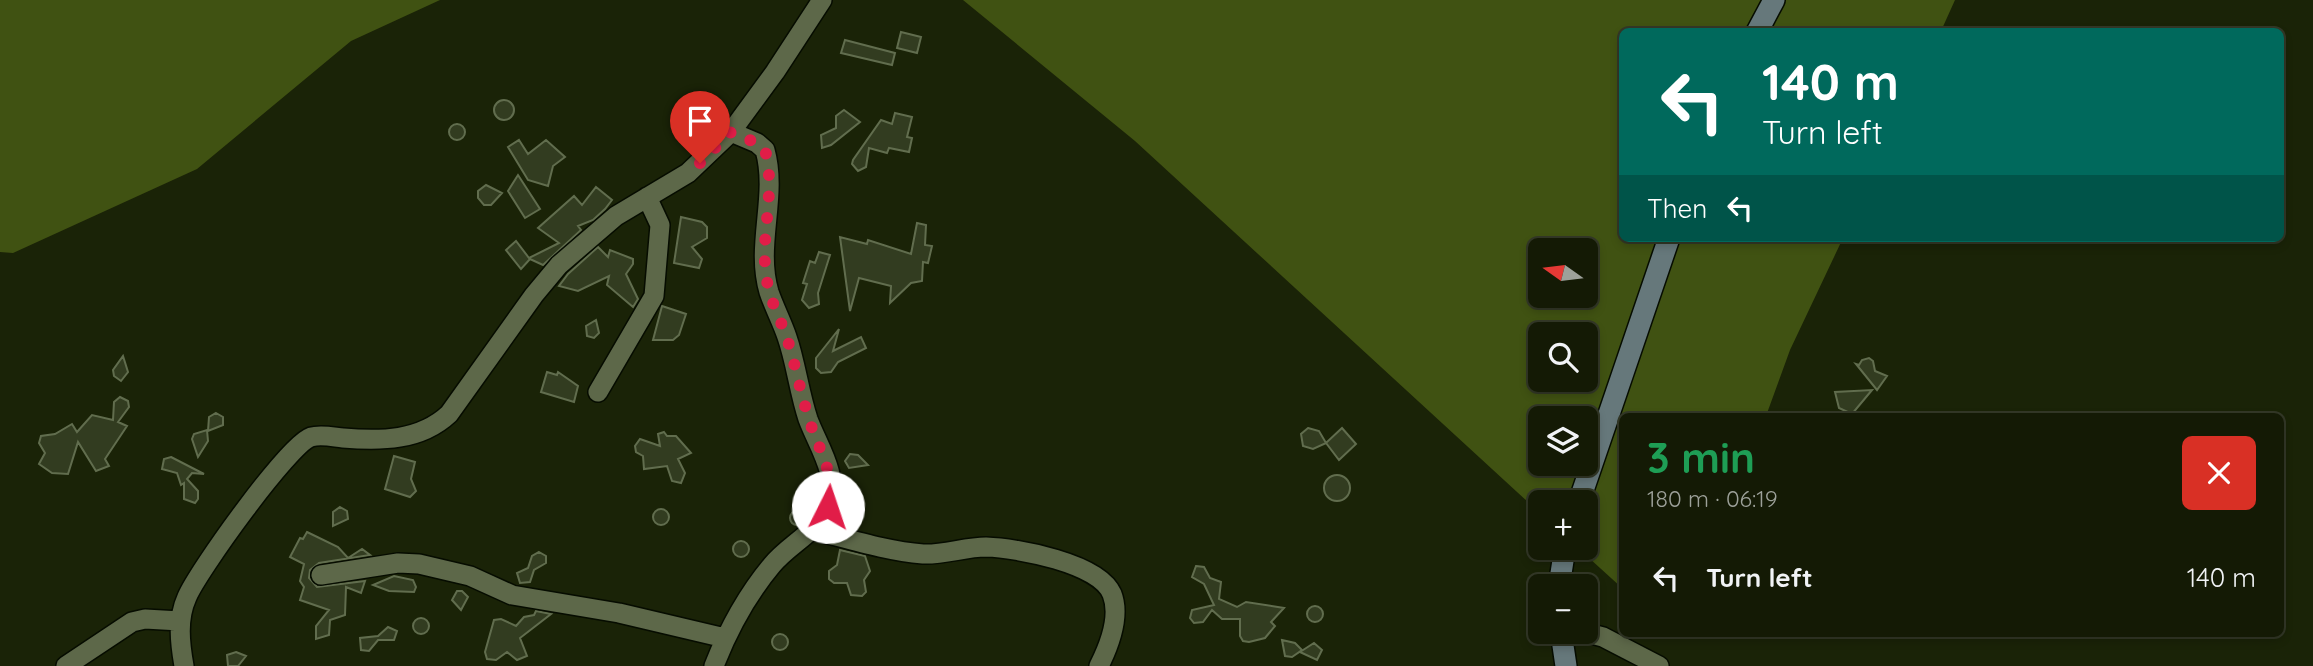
<!DOCTYPE html>
<meta charset="utf-8">
<style>
body{margin:0;font-family:Quicksand,sans-serif;background:#212713;color:#f1f3f6;height:100vh;display:flex;flex-direction:column;font-size:26px;white-space:nowrap}
*{box-sizing:border-box;margin:0}
p{font-size:23px;color:#9da19a}
.icon{flex:none;width:38px;height:38px;fill:none;stroke:currentColor;stroke-width:2;stroke-linecap:round;stroke-linejoin:round}
.map{position:relative;flex:1;overflow:hidden}
.details{position:absolute;left:1619px;top:413px;width:665px;height:224px;display:flex;flex-direction:column;background:#141a05;border-radius:10px;box-shadow:0 4px 10px #0003,0 0 0 2px #333827}
.details>*{flex:none}
.top-card{position:absolute;left:1619px;top:28px;width:665px;height:214px;border-radius:10px;box-shadow:0 4px 10px #0003,0 0 0 2px #333827;background:#00695c;color:#fff;overflow:hidden}
.needle{width:46px;rotate:284deg}
.fabs{position:absolute;left:1528px;top:238px;display:grid;gap:14px}
.fabs a{display:grid;place-items:center;width:70px;height:70px;border-radius:10px;background:#141a05;box-shadow:0 4px 10px #0003,0 0 0 2px #333827;font-size:35px}
.pin{position:absolute;display:grid;place-items:center;width:60px;height:60px;color:#fff;margin:-72px -30px;border-radius:50% 50% 50% 0;rotate:-45deg;box-shadow:0 0 7px #0007}
.pin .icon{rotate:45deg}
.me{position:absolute;width:77px;margin:-38px;rotate:4deg;stroke-linejoin:round;filter:drop-shadow(0 0 5px #0008)}
.turn{display:flex;align-items:center;gap:24px;height:147px;padding:0 28px;font-size:32px}
.turn .icon{width:91px;height:91px;stroke-width:2.5}
.turn b{display:block;font-size:49px;line-height:60px}
.then{display:flex;align-items:center;height:66px;padding:0 28px;background:#0003;gap:14px;font-size:26px}
.round{display:grid;place-items:center;flex:none;width:74px;height:74px;border-radius:10px;background:#212713}
.overview{display:flex;align-items:center;justify-content:space-between;height:119px;padding:0 28px}
h1{font-size:42px;font-weight:800;line-height:52px;color:#1e9e55}
ul{padding:0;list-style:none}
li{display:flex;align-items:center;gap:21px;height:91px;padding:0 28px}
li div{flex:1}
li b{display:block;font-size:26px}
li em{font-style:normal}
.map>svg:first-child{display:block}
.forest{fill:#405212;fill-rule:evenodd}
.building{fill:#323c20;stroke:#616d4e;stroke-width:2}
.lines{fill:none;stroke-linecap:round;stroke-linejoin:round}
.street-casing{stroke:#060c00;stroke-width:22}
.secondary-casing{stroke:#060c00;stroke-width:24}
.street{stroke:#5d6849;stroke-width:19}
.secondary{stroke:#66787b;stroke-width:21}
.route{stroke:#e11d48;stroke-width:12;stroke-dasharray:0 21.6}
</style>
<div class="map">
<svg width="2313" height="666" viewBox="0 0 2313 666">
<rect width="100%" height="100%" fill="#1a2307"/>
<path class="forest" d="M0,0H440L351,41L197,169L13,253L0,252Z
M963,0H1955L1941,31L1622,32V238H1843L1790,350L1766,416H1622V588L1578,548H1586V502H1540V513L1135,141ZM1540,250H1586V296H1540ZM1540,334H1586V380H1540ZM1540,418H1586V464H1540Z"/>
<path class="building" d="M901,32L921,37L917,53L897,48Z
M845,40L895,53L892,65L841,53Z
M494 110a10 10 0 1 1 20 0a10 10 0 1 1-20 0Z
M844,110L860,122L831,145L822,148L821,135L836,128V116Z
M895,113L912,117L907,137L912,138L909,152L889,148L887,153L869,148L866,167L858,171L852,164L853,160L881,120L892,124Z
M449 132a8 8 0 1 1 16 0a8 8 0 1 1-16 0Z
M519,140L528,154L546,140L565,157L553,166L548,186L528,180L508,147Z
M518,175L540,209L525,218L508,191Z
M486,185L502,193L491,205H484L478,198V191Z
M596,187L612,200L605,209L593,220L578,226L581,230L543,265L530,259L521,269L506,250L516,241L529,258L559,243L538,228L574,196L582,205Z
M681,217L702,222L707,227V238L692,247L702,259L699,268L674,263Z
M917,223L926,225L925,245L932,246L928,263L923,262L922,281L911,283L890,303L891,286L859,278L850,311L840,237L867,244L868,240L911,254Z
M598,247L608,257L610,250L633,259V264L626,274L638,299L633,307L607,285L609,276L578,291L559,286L568,274Z
M819,252L830,255L818,293L819,304L809,308L802,300L807,284L803,283L810,261L815,263Z
M662,306L686,314L679,335L673,340H653Z
M596,320L599,333L594,338L587,336L586,326Z
M839,329L833,351L861,337L866,348L838,362L831,372L821,373L816,368V358Z
M123,356L128,372L121,381L114,376L113,370Z
M1869,358L1873,361L1875,371L1887,376L1877,390L1856,364L1859,365L1862,360Z
M547,372L557,375L558,372L578,386L574,402L541,392Z
M1872,390L1852,414L1839,408L1835,392Z
M120,397L128,401L129,407L118,422L127,426L105,459L109,466L96,471L78,442L68,474L52,473L39,464L45,453L39,443L41,436L55,434L72,424L77,432L92,415L113,420L114,402Z
M216,413L223,417V425L208,431L209,417Z
M1308,428L1319,431L1326,443L1342,428L1356,444L1339,460L1326,443L1313,449L1303,446L1301,434Z
M207,430L208,441L198,457L192,439L194,434Z
M664,432L667,436H676L691,453L678,459L685,473L681,483L672,481L667,466L644,469L643,456L636,452L635,446L640,439L660,446L658,434Z
M850,454L858,455L868,465L849,468L845,461Z
M394,456L415,462L411,479L416,491L410,497L385,489Z
M171,457L204,474L192,473L187,479L198,491V499L195,503L184,499V483L181,485L177,473L162,469L164,459Z
M1324 488a13 13 0 1 1 26 0a13 13 0 1 1-26 0Z
M804 486a8 8 0 1 1 16 0a8 8 0 1 1-16 0Z
M340,507L347,511L348,519L333,526V512Z
M653 517a8 8 0 1 1 16 0a8 8 0 1 1-16 0Z
M790 518a7 7 0 1 1 14 0a7 7 0 1 1-14 0Z
M307,532L338,547L348,558L362,549L370,555L319,563L310,570L309,578L317,587L365,581L361,593L346,587L345,615L330,620L329,635L316,639V626L329,610L300,600L304,587L300,581L304,564L290,557L300,538L303,539Z
M733 549a8 8 0 1 1 16 0a8 8 0 1 1-16 0Z
M840,550L865,556L870,571L864,580L866,592L862,596L851,595L847,583H834L829,579V571L837,565Z
M539,552L546,556V563L534,570L530,582L520,583L517,573L528,568L532,556Z
M1196,566L1204,567L1210,578L1221,582L1219,599L1237,607L1246,602L1284,608L1271,622L1275,626L1265,638L1249,642L1243,641L1240,636V619H1222L1212,610L1203,622L1194,623L1190,618L1192,610L1214,605L1204,584L1192,577Z
M394,576L413,580L416,587L414,592L389,591L373,585Z
M457,591H462L468,597L461,610L452,600Z
M1307 614a8 8 0 1 1 16 0a8 8 0 1 1-16 0Z
M536,611L551,614L520,638L527,656L517,660L507,652L496,660L487,659L485,652L494,620L501,619L516,626L524,617L534,615Z
M413 626a8 8 0 1 1 16 0a8 8 0 1 1-16 0Z
M388,627L397,631L394,640H378L369,651L361,650L360,638L378,636Z
M772 642a8 8 0 1 1 16 0a8 8 0 1 1-16 0Z
M1282,640L1295,643L1302,650L1292,657L1285,656Z
M1314,643L1322,650L1317,660L1300,652Z
M236,652L246,656L238,666H228L227,655Z"/>
<g class="lines">
<g class="street-casing">
<path id="street" d="M598,392L654,296L660,225L647,197
M813,530C849,539 886,551 923,554C944,555 965,547 986,547C1017,548 1099,563 1112,594C1121,617 1109,646 1099,666
M321,575L398,563L419,564L470,576L512,595L619,613L725,638
M1584,632L1603,637L1659,666
M66,666L132,622L145,619L180,621
M184,666C180,643 177,619 187,597C198,571 289,444 311,437C321,434 333,437 343,438C381,441 420,441 449,414L534,295L559,265L616,216L688,173L731,132L775,72L822,0
M714,666C728,630 747,595 772,565C790,543 819,532 829,504C839,475 818,446 808,419C799,392 796,363 787,337C782,322 774,307 769,292C755,245 778,197 765,150L757,143L731,132"/>
</g>
<g class="secondary-casing">
<path id="secondary" d="M1757,32L1774,0
M1579,502L1669,238
M1559,586L1565,548
M1561,632L1566,666"/>
</g>
<use href="#street" class="street"/>
<use href="#secondary" class="secondary"/>
</g>
<g class="lines">
<path class="route" d="M700,163L731,132L757,143L765,150C778,197 755,246 770,293C774,309 782,323 787,338C795,364 800,390 808,416C817,448 837,473 828,507"/>
</g>
</svg>
<div class="fabs">
<a><svg class="needle" viewBox="-14 -14 28 28"><path d="M0-13l5 13h-10z" fill="#e53935"/><path d="M0 13l5-13h-10z" fill="#9da19a"/></svg></a>
<a><svg class="icon" aria-label="search" viewBox="0 0 24 24"><circle cx="10" cy="10" r="6"/><path d="M15 15l6 6"/></svg></a>
<a><svg class="icon" aria-label="layers" viewBox="0 0 24 24"><path d="M12 4l9 5-9 5-9-5zM3 14l9 5 9-5"/></svg></a>
<a>+</a>
<a>−</a>
</div>
<div class="pin" style="left:700px;top:163px;background:#d93025"><svg class="icon" aria-label="arrive" viewBox="0 0 24 24"><path d="M6 21V4h12l-3 4 3 4H6"/></svg></div>
<svg class="me" style="left:828px;top:507px" viewBox="-20 -20 40 40"><circle r="19" fill="#fff"/><path d="M0-13L10 11 0 6-10 11z" fill="#e11d48"/></svg>
<div class="top-card">
<div class="turn"><svg class="icon" aria-label="left" viewBox="0 0 24 24"><path d="M17 20v-9H6M10 6l-5 5 5 5"/></svg><div><b>140 m</b>Turn left</div></div>
<div class="then">Then<svg class="icon" aria-label="left" viewBox="0 0 24 24"><path d="M17 20v-9H6M10 6l-5 5 5 5"/></svg></div>
</div>
<section class="details">
<div class="overview"><div><h1>3 min</h1><p>180 m · 06:19</p></div><a class="round" style="background:#d93025;color:#fff"><svg class="icon" aria-label="close" viewBox="0 0 24 24"><path d="M6 6l12 12M18 6L6 18"/></svg></a></div>
<ul>
<li><svg class="icon" aria-label="left" viewBox="0 0 24 24"><path d="M17 20v-9H6M10 6l-5 5 5 5"/></svg><div><b>Turn left</b></div><em>140 m</em></li>
</ul>
</section>
</div>
